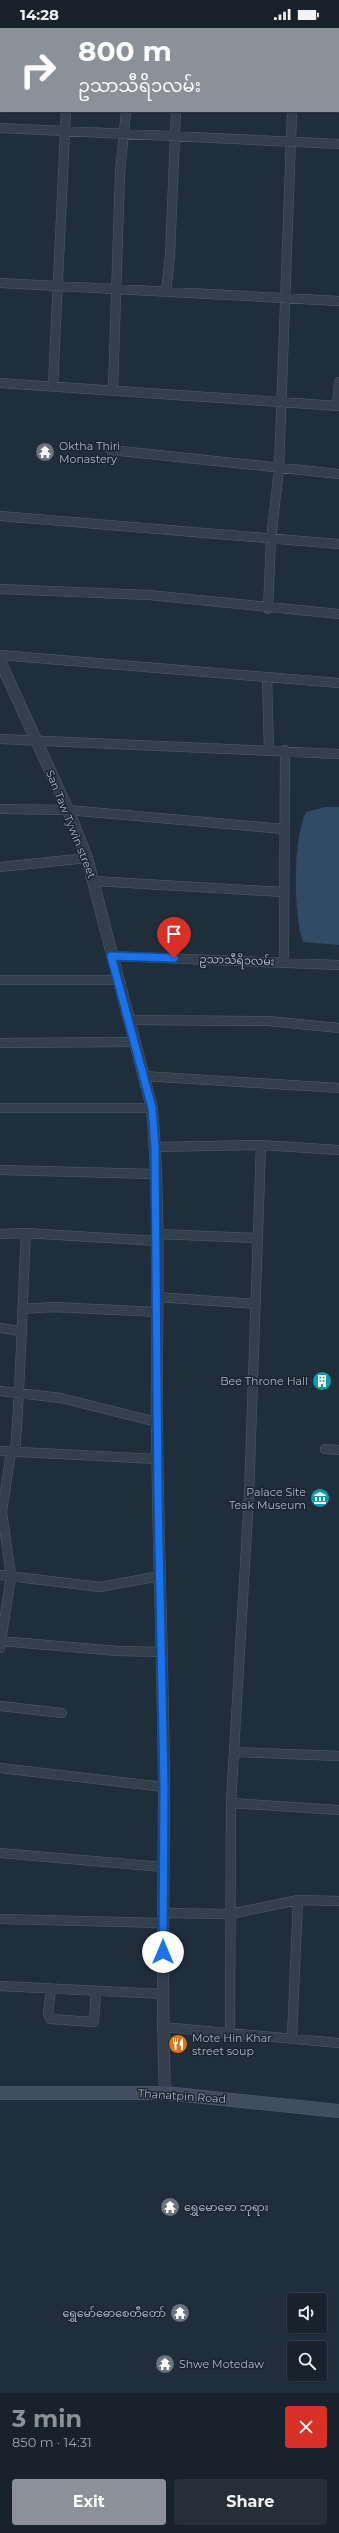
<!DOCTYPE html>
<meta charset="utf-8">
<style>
body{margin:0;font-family:Montserrat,"Noto Sans Myanmar",sans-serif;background:#252f39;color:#f1f3f6;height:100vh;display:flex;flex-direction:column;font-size:15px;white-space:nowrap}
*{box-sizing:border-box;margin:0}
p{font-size:13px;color:#9fa4aa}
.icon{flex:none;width:22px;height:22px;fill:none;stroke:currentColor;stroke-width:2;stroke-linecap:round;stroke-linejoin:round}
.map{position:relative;height:2365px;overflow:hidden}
.details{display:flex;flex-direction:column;background:#18222d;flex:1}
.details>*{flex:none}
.top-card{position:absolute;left:0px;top:0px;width:339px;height:84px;box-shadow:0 1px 3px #0004,0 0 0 1px #363f49;background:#8c9099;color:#fff;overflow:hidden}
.tools{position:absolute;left:287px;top:2265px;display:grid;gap:8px}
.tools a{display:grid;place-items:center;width:40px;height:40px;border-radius:4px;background:#18222d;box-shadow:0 1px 3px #0004,0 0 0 1px #363f49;font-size:20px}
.pin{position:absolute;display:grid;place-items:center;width:34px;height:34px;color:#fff;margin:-41px -17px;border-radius:50% 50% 50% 0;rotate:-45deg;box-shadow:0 0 4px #0007}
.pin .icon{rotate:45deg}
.me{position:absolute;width:44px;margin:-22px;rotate:0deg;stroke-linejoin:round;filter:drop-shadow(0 0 3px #0008)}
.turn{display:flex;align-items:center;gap:14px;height:84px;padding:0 12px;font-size:18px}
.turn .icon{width:52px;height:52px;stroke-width:2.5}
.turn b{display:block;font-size:28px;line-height:34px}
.round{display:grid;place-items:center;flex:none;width:42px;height:42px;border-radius:4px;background:#252f39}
.head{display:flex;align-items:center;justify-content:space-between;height:68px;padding:0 12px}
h1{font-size:24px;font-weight:700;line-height:30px;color:#8c9099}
.primary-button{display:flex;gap:8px;margin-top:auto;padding:8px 12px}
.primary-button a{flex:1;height:46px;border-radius:4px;background:#8c9099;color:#fff;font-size:16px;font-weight:700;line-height:46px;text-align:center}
.primary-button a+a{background:#252f39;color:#f1f3f6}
.status{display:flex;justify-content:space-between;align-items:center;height:28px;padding:0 20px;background:#18222d;direction:ltr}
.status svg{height:11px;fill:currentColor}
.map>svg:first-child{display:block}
.water{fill:#314a65}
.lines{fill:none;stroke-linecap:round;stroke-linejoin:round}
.minor-casing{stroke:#515d6a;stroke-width:10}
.tertiary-casing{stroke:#515d6a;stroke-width:12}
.secondary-casing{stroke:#515d6a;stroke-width:14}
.minor{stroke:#343f4c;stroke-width:9}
.tertiary{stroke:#343f4c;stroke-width:11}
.secondary{stroke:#414e5f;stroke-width:13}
.route-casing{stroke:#114b97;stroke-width:10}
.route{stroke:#1a73e8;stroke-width:7}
.labels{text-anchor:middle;stroke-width:3;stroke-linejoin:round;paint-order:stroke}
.poi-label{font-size:11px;fill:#aebac8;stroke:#192430;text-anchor:start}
.street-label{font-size:11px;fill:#aebac8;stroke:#192430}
</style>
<div class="status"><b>14:28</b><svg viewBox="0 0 49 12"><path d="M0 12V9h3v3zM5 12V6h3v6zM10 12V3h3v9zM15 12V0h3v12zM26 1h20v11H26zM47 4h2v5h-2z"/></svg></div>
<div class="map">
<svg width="339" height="2365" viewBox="0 0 339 2365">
<rect width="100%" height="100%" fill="#202e3c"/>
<path class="water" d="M326,779H339V917L303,914C293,886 293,810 306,784Z"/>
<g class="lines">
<g class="minor-casing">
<path id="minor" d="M69,1V0
M128,1V0
M179,1V0
M296,1L297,0
M0,100L339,116
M0,255L339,273
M166,264L170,228L176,83
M0,355L339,378
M53,358L66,83
M113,361L120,145L126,83
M337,378L339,354
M111,422L339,446
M0,488L339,516
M0,561L149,567L339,586
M268,581L271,511L279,441L292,83
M0,627L339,655
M267,649L269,722
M0,711L339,726
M0,781L68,782L284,801
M0,839L87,830
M94,853L283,864
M111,928L339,937
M284,934L285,722
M0,952H118
M129,992L268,993L339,1000
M0,1015L134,1014
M143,1048L339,1060
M0,1080H152
M155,1119L261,1117L339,1122
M0,1142L156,1146
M0,1206L26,1205L157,1213
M157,1206L258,1210
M157,1269L256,1276
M22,1281L54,1279L158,1284
M0,1300L20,1303
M0,1363L61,1370L157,1394
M325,1421L339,1422
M0,1423L157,1431
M15,1425C21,1352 22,1278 26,1205
M0,1547L100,1559L160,1548
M0,1613L118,1623L162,1624
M0,1620L11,1548L2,1484L11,1424
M0,1678L62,1685
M234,1724L339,1728
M0,1740L164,1759
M231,1775L339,1782
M0,1825L163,1839
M163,1885L230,1886L298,1872L339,1873
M0,1891L163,1895
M0,1958L163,1966
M51,1961L48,1986L50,1991L94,1994L96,1964
M162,1999L339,2015
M230,2004L231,1775L249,1468L261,1117
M292,2010L298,1872"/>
</g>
<g class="tertiary-casing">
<path id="tertiary" d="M0,633L68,782L87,830L152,1080C161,1185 156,1291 157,1396C158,1517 163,1637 164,1758C164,1860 161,1963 165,2065"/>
</g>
<g class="secondary-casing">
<path id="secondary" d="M0,2065H165L339,2083"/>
</g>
<use href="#minor" class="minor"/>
<use href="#tertiary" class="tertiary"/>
<use href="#secondary" class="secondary"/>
</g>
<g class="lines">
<g class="route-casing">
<path id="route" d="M163,1924L164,1759L158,1469L155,1119L152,1080L111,928L174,930"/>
</g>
<use href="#route" class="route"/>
</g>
<defs>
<g id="temple-disc" transform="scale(1)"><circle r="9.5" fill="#6b7280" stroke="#192430"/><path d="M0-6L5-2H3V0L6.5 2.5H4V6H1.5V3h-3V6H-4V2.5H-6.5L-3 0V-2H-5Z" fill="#fff"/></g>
<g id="building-disc" transform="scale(1)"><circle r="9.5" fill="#0f9aa8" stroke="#192430"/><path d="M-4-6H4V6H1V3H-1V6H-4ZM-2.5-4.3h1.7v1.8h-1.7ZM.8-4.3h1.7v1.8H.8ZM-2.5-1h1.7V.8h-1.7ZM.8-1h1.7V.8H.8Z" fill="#fff"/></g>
<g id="museum-disc" transform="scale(1)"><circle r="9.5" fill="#0f9aa8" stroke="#192430"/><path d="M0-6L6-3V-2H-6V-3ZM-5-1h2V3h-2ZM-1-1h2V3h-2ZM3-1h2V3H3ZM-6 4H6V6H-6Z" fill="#fff"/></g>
<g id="restaurant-disc" transform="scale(1)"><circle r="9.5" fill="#e8710a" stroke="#192430"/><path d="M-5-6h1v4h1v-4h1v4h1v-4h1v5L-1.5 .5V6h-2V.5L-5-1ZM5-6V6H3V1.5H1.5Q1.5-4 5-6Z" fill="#fff"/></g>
</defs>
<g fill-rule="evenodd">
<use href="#temple-disc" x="45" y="424"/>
<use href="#building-disc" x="322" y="1353"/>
<use href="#museum-disc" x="320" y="1470"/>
<use href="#restaurant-disc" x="178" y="2016"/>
<use href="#temple-disc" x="170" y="2179"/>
<use href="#temple-disc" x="180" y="2285"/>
<use href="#temple-disc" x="165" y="2336"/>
</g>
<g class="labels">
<g class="poi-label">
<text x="59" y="422">Oktha Thiri<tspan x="59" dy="13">Monastery</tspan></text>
<text x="308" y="1357" text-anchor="end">Bee Throne Hall</text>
<text x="306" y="1468" text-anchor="end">Palace Site<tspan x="306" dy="13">Teak Museum</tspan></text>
<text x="192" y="2014">Mote Hin Khar<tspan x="192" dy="13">street soup</tspan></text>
<text x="184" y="2183">ရွှေမောဓော ဘုရား</text>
<text x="166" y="2289" text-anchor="end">ရွှေမော်ဓောစေတီတော်</text>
<text x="179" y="2340">Shwe Motedaw</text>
</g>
<g class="street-label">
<text transform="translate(71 796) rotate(68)" y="4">San Taw Tywin street</text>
<text transform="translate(237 932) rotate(2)" y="4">ဥသာသီရိ၁လမ်း</text>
<text transform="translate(182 2068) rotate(4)" y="4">Thanatpin Road</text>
</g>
</g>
</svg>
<div class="tools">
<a><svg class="icon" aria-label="sound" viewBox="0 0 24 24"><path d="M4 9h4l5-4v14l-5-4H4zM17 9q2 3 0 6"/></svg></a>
<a><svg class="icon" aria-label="search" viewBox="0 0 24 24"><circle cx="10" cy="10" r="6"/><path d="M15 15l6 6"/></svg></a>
</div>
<div class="pin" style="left:174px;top:930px;background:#d93025"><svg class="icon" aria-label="arrive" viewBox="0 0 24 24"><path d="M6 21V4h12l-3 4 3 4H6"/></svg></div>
<svg class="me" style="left:163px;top:1924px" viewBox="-20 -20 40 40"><circle r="19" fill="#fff"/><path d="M0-13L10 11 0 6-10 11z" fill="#1a73e8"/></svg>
<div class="top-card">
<div class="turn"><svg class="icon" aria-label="right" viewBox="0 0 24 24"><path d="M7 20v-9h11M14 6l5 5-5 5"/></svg><div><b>800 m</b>ဥသာသီရိ၁လမ်း</div></div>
</div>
</div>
<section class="details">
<div class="head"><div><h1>3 min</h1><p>850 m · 14:31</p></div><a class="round" style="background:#d93025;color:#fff"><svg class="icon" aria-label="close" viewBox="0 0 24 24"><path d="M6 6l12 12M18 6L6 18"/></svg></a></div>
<div class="primary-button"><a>Exit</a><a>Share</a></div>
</section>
